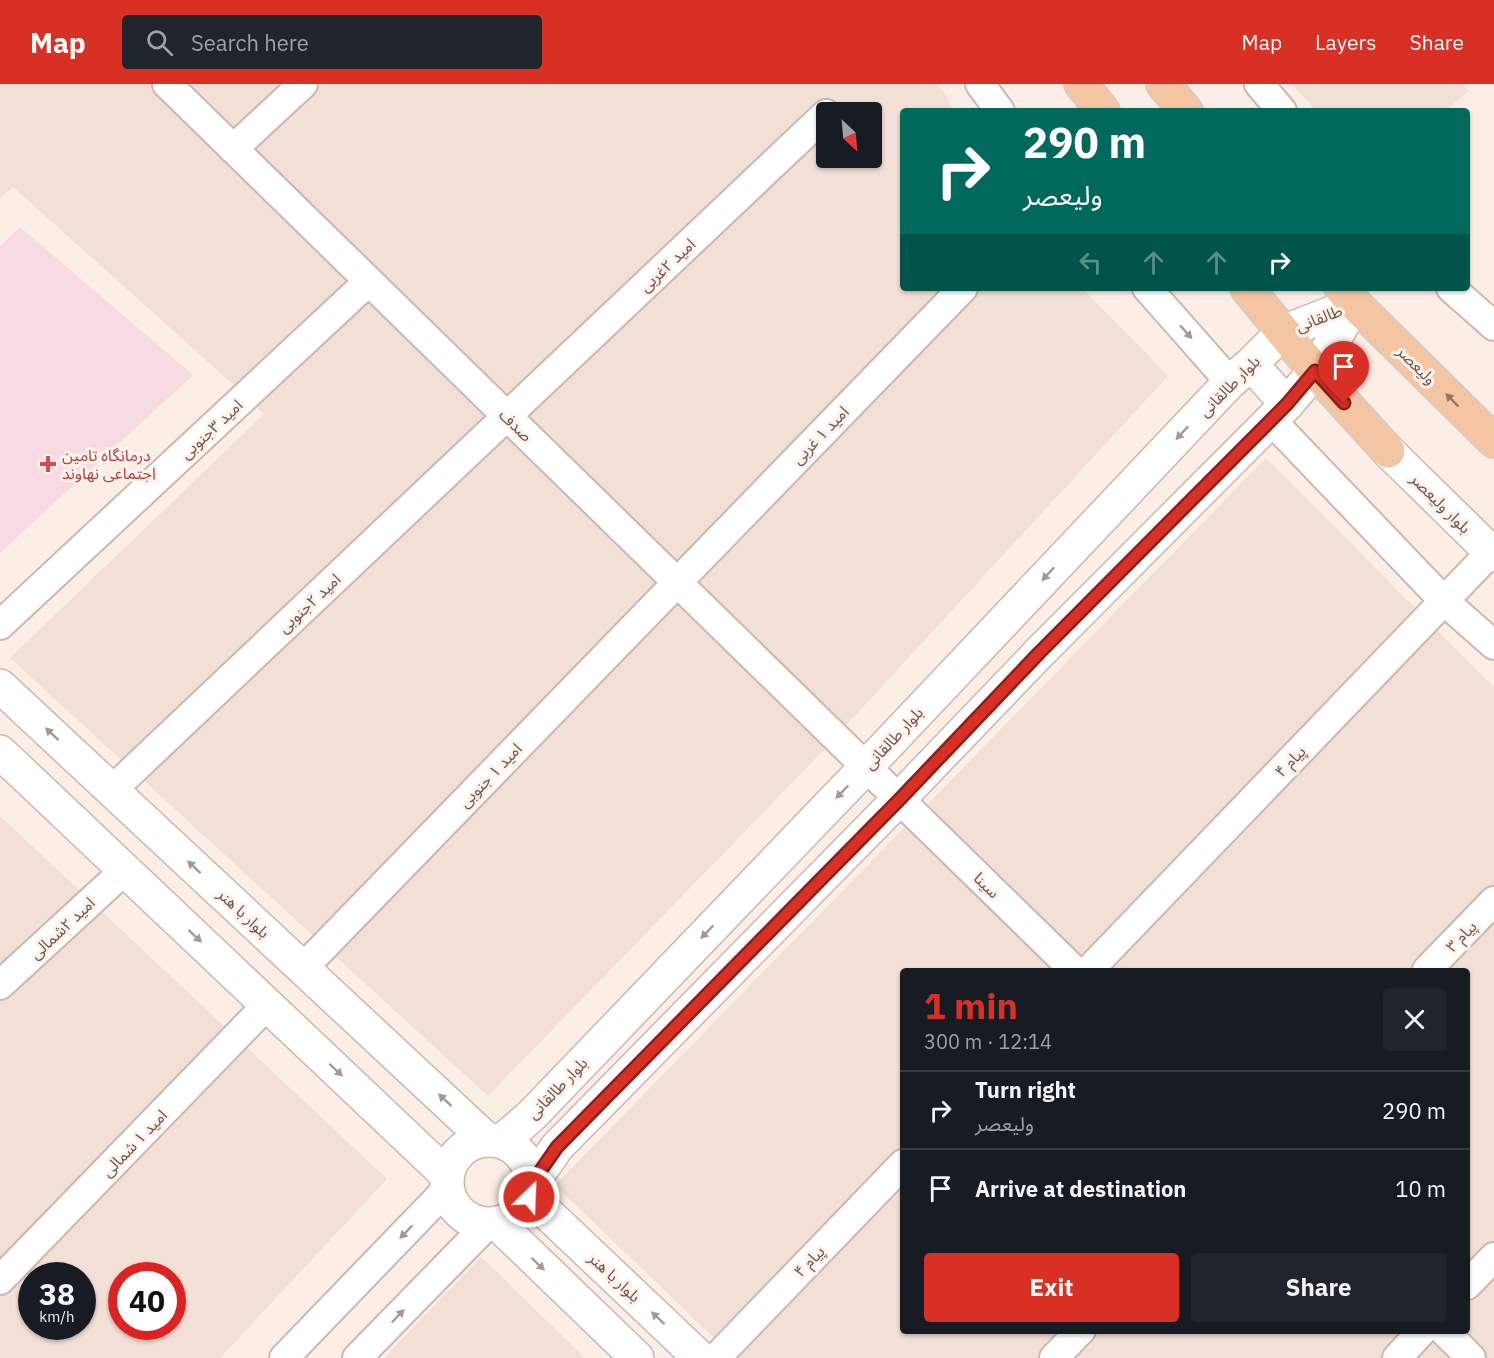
<!DOCTYPE html>
<meta charset="utf-8">
<style>
body{margin:0;font-family:"IBM Plex Sans","Noto Sans Arabic",sans-serif;background:#20242c;color:#f1f3f6;height:100vh;display:flex;flex-direction:column;font-size:22px;white-space:nowrap}
*{box-sizing:border-box;margin:0}
p{font-size:20px;color:#9ea1a6}
.icon{flex:none;width:33px;height:33px;fill:none;stroke:currentColor;stroke-width:2;stroke-linecap:round;stroke-linejoin:round}
.map{position:relative;flex:1;overflow:hidden}
.details{position:absolute;left:900px;top:884px;width:570px;height:366px;display:flex;flex-direction:column;background:#171b24;border-radius:6px;box-shadow:0 2px 4px #0004}
.details>*{flex:none}
.banner{position:absolute;left:900px;top:24px;width:570px;height:183px;border-radius:6px;box-shadow:0 2px 4px #0004;background:#00695c;color:#fff;overflow:hidden}
.needle{width:39px;rotate:154deg}
.fabs{position:absolute;left:816px;top:18px;display:grid;gap:12px}
.fabs a{display:grid;place-items:center;width:66px;height:66px;border-radius:6px;background:#171b24;box-shadow:0 2px 4px #0004;font-size:30px}
.speed{position:absolute;left:18px;top:1178px;display:flex;gap:12px;font-size:30px;font-weight:700;text-align:center}
.speed>*{display:grid;place-content:center;width:78px;height:78px;border-radius:50%;background:#171b24;box-shadow:0 2px 4px #0004;line-height:1}
.speed small{font-size:15px;font-weight:400}
.speed .limit{border:9px solid #d22;background:#fff;color:#111}
.pin{position:absolute;display:grid;place-items:center;width:51px;height:51px;color:#fff;margin:-62px -26px;border-radius:50% 50% 50% 0;rotate:-45deg;box-shadow:0 0 6px #0007}
.pin .icon{rotate:45deg}
.me{position:absolute;width:66px;margin:-33px;rotate:24deg;stroke-linejoin:round;filter:drop-shadow(0 0 4px #0008)}
.turn{display:flex;align-items:center;gap:21px;height:126px;padding:0 24px;font-size:27px}
.turn .icon{width:78px;height:78px;stroke-width:2.5}
.turn b{display:block;font-size:42px;line-height:51px}
.lanes{display:flex;align-items:center;height:57px;padding:0 24px;background:#0003;justify-content:center;gap:30px;direction:ltr}
.lanes .off{opacity:.35}
.round{display:grid;place-items:center;flex:none;width:63px;height:63px;border-radius:6px;background:#20242c}
.headline{display:flex;align-items:center;justify-content:space-between;height:102px;padding:0 24px}
h1{font-size:36px;font-weight:800;line-height:45px;color:#d93025}
.cta{display:flex;gap:12px;margin-top:auto;padding:12px 24px}
.cta a{flex:1;height:69px;border-radius:6px;background:#d93025;color:#fff;font-size:24px;font-weight:800;line-height:69px;text-align:center}
.cta a+a{background:#20242c;color:#f1f3f6}
ul{padding:0;list-style:none}
li{display:flex;align-items:center;gap:18px;height:78px;padding:0 24px;border-top:2px solid #363941}
li div{flex:1}
li b{display:block;font-size:22px}
li em{font-style:normal}
header{display:flex;align-items:center;gap:36px;box-sizing:border-box;height:84px;padding:0 30px;background:#d93025;color:#fff}
header strong{font-size:28px}
nav{display:flex;gap:33px;margin-inline-start:auto;font-size:21px}
.search{width:420px;height:54px;background:#20242c;display:flex;align-items:center;gap:15px;box-sizing:border-box;padding:0 21px;border-radius:6px;color:#9ea1a6;font-size:22px}
.map>svg:first-child{display:block}
.residential{fill:#f2dfd5;fill-rule:evenodd}
.medical{fill:#f8dae3}
.lines{fill:none;stroke-linecap:round;stroke-linejoin:round}
.street-casing{stroke:#ceb6b0;stroke-width:32}
.secondary-casing{stroke:#d0b5ad;stroke-width:36}
.primary-casing{stroke:#d5cbc9;stroke-width:36}
.street{stroke:#fff;stroke-width:28}
.secondary{stroke:#fff;stroke-width:33}
.primary{stroke:#f4c5a3;stroke-width:33}
.oneway{fill:#aa9794}
.oneway2{fill:#997466}
.route-casing{stroke:#8d1f18;stroke-width:15}
.route{stroke:#d93025;stroke-width:10}
.health-dot{fill:#e0444e;stroke:#fef3ec;stroke-width:2}
.labels{text-anchor:middle;stroke-width:6;stroke-linejoin:round;paint-order:stroke}
.street-label{font-size:16px;fill:#72524c;stroke:#fef3ec}
.health-label{font-size:16px;fill:#be3a42;stroke:#fef3ec;text-anchor:start}
</style>
<header>
<strong>Map</strong>
<div class="search"><svg class="icon" aria-label="search" viewBox="0 0 24 24"><circle cx="10" cy="10" r="6"/><path d="M15 15l6 6"/></svg>Search here</div>
<nav><a>Map</a><a>Layers</a><a>Share</a></nav>
</header>
<div class="map">
<svg width="1494" height="1274" viewBox="0 0 1494 1274">
<rect width="100%" height="100%" fill="#fbeee6"/>
<path class="residential" d="M0,0H937L948,14L953,27H903V204H1082L1168,292L817,673L488,1012L10,574L264,330L227,295L13,103L0,114ZM826,28H872V74H826Z
M1292,0H1462L1469,7L1445,27H1316Z
M1266,374L1494,603V1274H735L555,1101ZM903,886H1467V1246H903Z
M0,732L387,1095L220,1274H0ZM32,1191H82V1242H32ZM122,1191H172V1242H122Z
M481,1173L585,1274H384Z"/>
<path class="medical" d="M20,143L193,291L0,469V162Z"/>
<g class="lines">
<g class="street-casing">
<path id="street" d="M167,0L1074,886
M980,0L1000,27
M1259,0L1282,27
M233,65L303,0
M1147,204L1230,298
M1451,204L1494,242
M1271,336L1444,517L1494,561
M0,541L369,197
M112,706L826,30
M303,884L963,204
M1089,886L1491,468
M1427,886L1494,817
M0,901L125,786
M0,1196L267,921
M1467,1201L1494,1173
M1443,1246L1471,1274
M284,1274L447,1105
M357,1274L487,1141
M716,1274L903,1080
M1054,1274L1081,1246
M1397,1274L1423,1246"/>
</g>
<g class="secondary-casing">
<path id="secondary" d="M1251,280L1287,320
M1388,367L1494,471
M0,602L487,1056
M0,668L447,1091
M447 1098a42 42 0 1 1 84 0a42 42 0 1 1-84 0Z
M502,1057L532,1031L866,683L1230,298L1251,280L1283,248L1355,220
M532,1099L557,1063L899,715L1039,569L1287,320L1315,287L1355,220
M529,1112L700,1274
M497,1139L637,1274"/>
</g>
<g class="primary-casing">
<path id="primary" d="M1081,0L1103,27
M1163,0L1186,27
M1247,204L1315,287L1388,367
M1341,204L1355,220L1494,357"/>
</g>
<use href="#street" class="street"/>
<use href="#secondary" class="secondary"/>
<use href="#primary" class="primary"/>
</g>
<defs><path id="oneway-solid" d="M-6-.8H1V-3.2L6.5 0L1 3.2V.8H-6Z" transform="scale(1.5)"/></defs>
<g class="oneway">
<use href="#oneway-solid" transform="translate(1186 248) rotate(48)"/>
<use href="#oneway-solid" transform="translate(1182 349) rotate(133)"/>
<use href="#oneway-solid" transform="translate(1048 490) rotate(133)"/>
<use href="#oneway-solid" transform="translate(52 650) rotate(-137)"/>
<use href="#oneway-solid" transform="translate(842 708) rotate(134)"/>
<use href="#oneway-solid" transform="translate(194 783) rotate(-137)"/>
<use href="#oneway-solid" transform="translate(707 848) rotate(134)"/>
<use href="#oneway-solid" transform="translate(195 852) rotate(43)"/>
<use href="#oneway-solid" transform="translate(336 986) rotate(43)"/>
<use href="#oneway-solid" transform="translate(445 1016) rotate(-137)"/>
<use href="#oneway-solid" transform="translate(406 1148) rotate(134)"/>
<use href="#oneway-solid" transform="translate(538 1180) rotate(44)"/>
<use href="#oneway-solid" transform="translate(398 1232) rotate(-46)"/>
<use href="#oneway-solid" transform="translate(658 1234) rotate(-137)"/>
</g>
<use class="oneway2" href="#oneway-solid" transform="translate(1452 316) rotate(-135)"/>
<g class="lines">
<g class="route-casing">
<path id="route" d="M529,1113L532,1099L557,1063L899,716L1039,569L1287,320L1315,287L1344,319"/>
</g>
<use href="#route" class="route"/>
</g>
<path class="health-dot" d="M45 371h6v6h6v6h-6v6h-6v-6h-6v-6h6z"/>
<g class="labels">
<g class="street-label">
<text transform="translate(667 181) rotate(-43)" y="6">امید ۲غربی</text>
<text transform="translate(1319 234) rotate(-21)" y="6">طالقانی</text>
<text transform="translate(1417 281) rotate(45)" y="6">ولیعصر</text>
<text transform="translate(1229 302) rotate(-45)" y="6">بلوار طالقانی</text>
<text transform="translate(516 341) rotate(44)" y="6">صدف</text>
<text transform="translate(211 345) rotate(-43)" y="6">امید ۳جنوبی</text>
<text transform="translate(820 351) rotate(-46)" y="6">امید ۱ غربی</text>
<text transform="translate(1441 419) rotate(45)" y="6">بلوار ولیعصر</text>
<text transform="translate(309 519) rotate(-43)" y="6">امید ۲جنوبی</text>
<text transform="translate(893 654) rotate(-47)" y="6">بلوار طالقانی</text>
<text transform="translate(1290 677) rotate(-46)" y="6">پیام ۴</text>
<text transform="translate(490 691) rotate(-46)" y="6">امید ۱ جنوبی</text>
<text transform="translate(987 801) rotate(44)" y="6">سینا</text>
<text transform="translate(244 829) rotate(43)" y="6">بلوار با هنر</text>
<text transform="translate(62 844) rotate(-43)" y="6">امید ۲شمالی</text>
<text transform="translate(1461 852) rotate(-46)" y="6">پیام ۳</text>
<text transform="translate(557 1004) rotate(-46)" y="6">بلوار طالقانی</text>
<text transform="translate(134 1059) rotate(-46)" y="6">امید ۱ شمالی</text>
<text transform="translate(809 1177) rotate(-46)" y="6">پیام ۴</text>
<text transform="translate(615 1193) rotate(43)" y="6">بلوار با هنر</text>
</g>
<g class="health-label">
<text x="62" y="377">درمانگاه تامین<tspan x="62" dy="18">اجتماعی نهاوند</tspan></text>
</g>
</g>
</svg>
<div class="fabs">
<a><svg class="needle" viewBox="-14 -14 28 28"><path d="M0-13l5 13h-10z" fill="#e53935"/><path d="M0 13l5-13h-10z" fill="#9ea1a6"/></svg></a>
</div>
<div class="speed"><div>38<small>km/h</small></div><div class="limit">40</div></div>
<div class="pin" style="left:1344px;top:319px;background:#d93025"><svg class="icon" aria-label="arrive" viewBox="0 0 24 24"><path d="M6 21V4h12l-3 4 3 4H6"/></svg></div>
<svg class="me" style="left:529px;top:1113px" viewBox="-20 -20 40 40"><circle r="17" fill="#d93025" stroke="#fff" stroke-width="3"/><path d="M0-11L8 9 0 5-8 9z" fill="#fff"/></svg>
<div class="banner">
<div class="turn"><svg class="icon" aria-label="right" viewBox="0 0 24 24"><path d="M7 20v-9h11M14 6l5 5-5 5"/></svg><div><b>290 m</b>ولیعصر</div></div>
<div class="lanes"><svg class="icon off" aria-label="left" viewBox="0 0 24 24"><path d="M17 20v-9H6M10 6l-5 5 5 5"/></svg><svg class="icon off" aria-label="ahead" viewBox="0 0 24 24"><path d="M12 20V5M6 11l6-6 6 6"/></svg><svg class="icon off" aria-label="ahead" viewBox="0 0 24 24"><path d="M12 20V5M6 11l6-6 6 6"/></svg><svg class="icon" aria-label="right" viewBox="0 0 24 24"><path d="M7 20v-9h11M14 6l5 5-5 5"/></svg></div>
</div>
<section class="details">
<div class="headline"><div><h1>1 min</h1><p>300 m · 12:14</p></div><a class="round"><svg class="icon" aria-label="close" viewBox="0 0 24 24"><path d="M6 6l12 12M18 6L6 18"/></svg></a></div>
<ul>
<li><svg class="icon" aria-label="right" viewBox="0 0 24 24"><path d="M7 20v-9h11M14 6l5 5-5 5"/></svg><div><b>Turn right</b><p>ولیعصر</p></div><em>290 m</em></li>
<li><svg class="icon" aria-label="arrive" viewBox="0 0 24 24"><path d="M6 21V4h12l-3 4 3 4H6"/></svg><div><b>Arrive at destination</b></div><em>10 m</em></li>
</ul>
<div class="cta"><a>Exit</a><a>Share</a></div>
</section>
</div>
